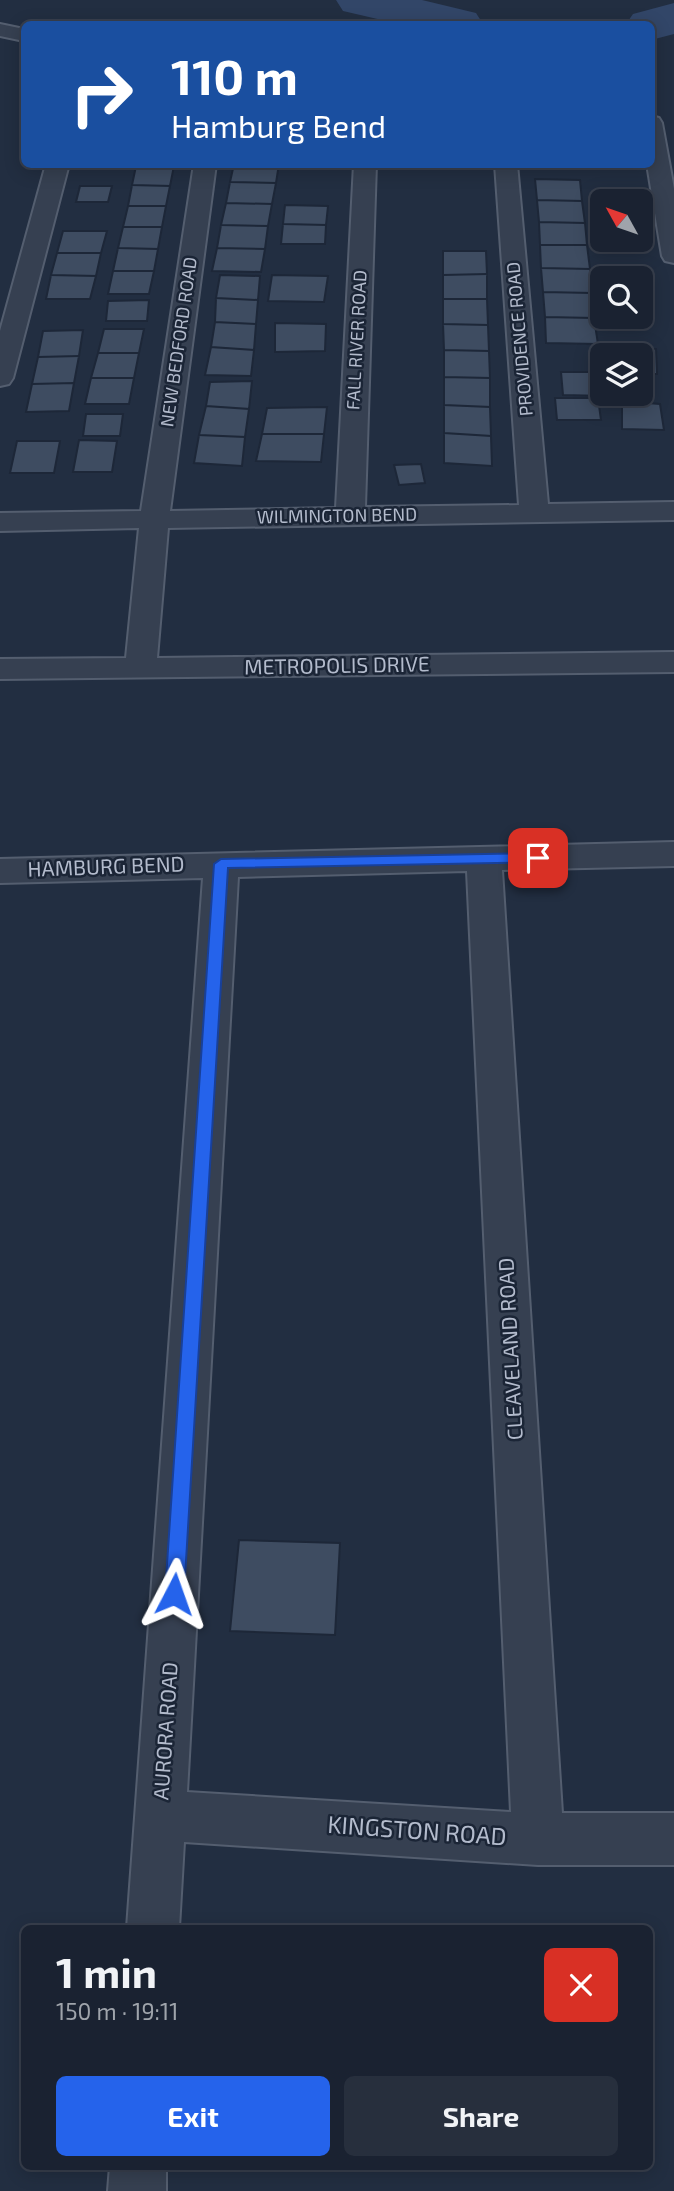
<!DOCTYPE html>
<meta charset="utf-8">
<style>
body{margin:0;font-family:"Exo 2",sans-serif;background:#272f3d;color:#f1f3f6;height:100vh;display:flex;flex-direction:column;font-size:26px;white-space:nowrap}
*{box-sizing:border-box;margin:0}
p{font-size:23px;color:#9fa4ab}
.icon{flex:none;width:38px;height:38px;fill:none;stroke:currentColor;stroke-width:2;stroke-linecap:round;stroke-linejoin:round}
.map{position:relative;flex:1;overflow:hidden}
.details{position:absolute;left:21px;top:1925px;width:632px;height:245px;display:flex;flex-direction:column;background:#1a2231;border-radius:10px;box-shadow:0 4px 18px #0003,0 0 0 2px #383f4d}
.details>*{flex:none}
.hud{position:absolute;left:21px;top:21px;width:634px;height:147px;border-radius:10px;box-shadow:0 4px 18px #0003,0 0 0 2px #383f4d;background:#1a4fa0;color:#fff;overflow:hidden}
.needle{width:46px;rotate:310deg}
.tools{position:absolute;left:590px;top:189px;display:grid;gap:14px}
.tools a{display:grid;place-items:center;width:63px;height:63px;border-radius:10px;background:#1a2231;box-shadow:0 4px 18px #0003,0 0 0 2px #383f4d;font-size:35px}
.pin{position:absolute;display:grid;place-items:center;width:60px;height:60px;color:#fff;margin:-30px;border-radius:14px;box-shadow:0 4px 10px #0006}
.me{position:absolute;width:77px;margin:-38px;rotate:4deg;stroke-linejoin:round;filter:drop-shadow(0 0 5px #0008)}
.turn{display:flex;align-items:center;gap:24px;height:147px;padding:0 35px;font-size:32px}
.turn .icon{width:91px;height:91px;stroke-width:2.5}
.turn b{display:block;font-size:49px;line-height:60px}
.round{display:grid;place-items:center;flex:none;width:74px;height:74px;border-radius:10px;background:#272f3d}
.head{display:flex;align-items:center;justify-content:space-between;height:119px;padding:0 35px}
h1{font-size:42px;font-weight:700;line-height:52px}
.primary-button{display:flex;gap:14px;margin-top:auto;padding:14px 35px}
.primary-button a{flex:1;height:80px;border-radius:10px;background:#2563eb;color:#fff;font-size:28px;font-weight:700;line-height:80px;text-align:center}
.primary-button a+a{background:#272f3d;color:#f1f3f6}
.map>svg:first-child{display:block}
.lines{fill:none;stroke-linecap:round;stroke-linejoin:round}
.river{fill:#324668;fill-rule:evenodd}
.building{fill:#3e4c61;stroke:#1d2738;stroke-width:2}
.minor-casing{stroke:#545e6f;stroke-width:4}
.minor{fill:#364051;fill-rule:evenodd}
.route{fill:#2563eb;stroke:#184099;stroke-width:2}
.labels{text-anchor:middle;stroke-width:5;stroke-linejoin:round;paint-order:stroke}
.far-street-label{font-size:18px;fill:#b3bbcc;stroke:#1b2536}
.street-label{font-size:21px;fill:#b3bbcc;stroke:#1b2536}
.near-street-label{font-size:24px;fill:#b3bbcc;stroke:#1b2536}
</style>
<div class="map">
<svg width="674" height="2191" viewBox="0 0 674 2191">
<rect width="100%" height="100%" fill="#222e41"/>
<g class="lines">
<path class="river" d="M336,0H422L476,13L483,24H399L343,11Z
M674,3V34L651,40V24H626L633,14Z"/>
</g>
<path class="building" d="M234,164H279L276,183L230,182Z
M136,166H174L170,186L132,185Z
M535,179L580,180L582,201L537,200Z
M230,182L276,183L272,204L226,203Z
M132,185L170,186L166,206H128Z
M80,186H112L108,202H76Z
M537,200L582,201L585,223L539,222Z
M226,203L272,204L268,226L221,225Z
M285,205L328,206L326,225L283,224Z
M128,206H166L162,227H123Z
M539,222L585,223L587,245H540Z
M283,224L326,225L325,244H281Z
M221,225L268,226L265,249L217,248Z
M123,227H162L158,249L118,248Z
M63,231H107L101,253H57Z
M540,245H587L590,269L541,268Z
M118,248L158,249L154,271H113Z
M217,248L265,249L261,272L212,271Z
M443,251H486L487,274L443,275Z
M57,253H101L96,276L51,275Z
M541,268L590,269L592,293L543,292Z
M113,271H154L149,294H108Z
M487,274V299H443V275Z
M51,275L96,276L90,299H46Z
M220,275L260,276L258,300L216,298Z
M272,275L328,276L324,302L268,301Z
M543,292L592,293L594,318L545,317Z
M216,298L258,300L256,324L215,322Z
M443,299H487L488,325L443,324Z
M149,300L147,321H106L108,301Z
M545,317L594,318L598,344L546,343Z
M215,322L256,324L254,350L211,347Z
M275,323L326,324L325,351L275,352Z
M443,324L488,325L489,351L444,350Z
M104,329H144L139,353H98Z
M83,330L79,356L38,357L43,331Z
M211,347L254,350L251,376L205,375Z
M656,349L657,374H640V355H617V350Z
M444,350L489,351L490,378L444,377Z
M98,353H139L134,378H91Z
M79,356L74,383L32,384L38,357Z
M561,372H602V394L605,396L563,395Z
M444,377L490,378V407L444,405Z
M91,378H134L129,404H85Z
M252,381L249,409L206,406L210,382Z
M74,383L69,411L26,412L32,384Z
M555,398H598L601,420H557Z
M622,401L660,404L664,430L622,429Z
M444,405L490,407L491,436L444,433Z
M206,406L249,409L245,437L199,435Z
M327,407L324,434H262L267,408Z
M86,414H123L120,436H83Z
M444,433L491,436L492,466L444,463Z
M262,434H324L321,462L256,461Z
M199,435L245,437L242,466L194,463Z
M79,440L117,441L112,472H73Z
M17,441H60L54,473H10Z
M421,464L425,483L399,485L394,465Z
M239,1540L340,1543L335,1635L230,1631Z"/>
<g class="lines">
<g class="minor-casing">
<path id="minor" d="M0,24L24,29V41L0,36Z
M651,116L659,118L662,123L674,189V263L665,261L662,256L647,164H651Z
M46,164H69L13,378L9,384L0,386V331Z
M194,164H216L170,511L336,508L354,164H376L365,507L519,505L495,164H517L548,504L674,502V520L168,528L157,658L674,652V672L0,679V659L126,658L139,528L0,531V513L141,511Z
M674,842V866L502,870L562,1813H674V1865H538L184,1842L179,1928H127L203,878L0,883V859ZM467,871L511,1812L187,1792L238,877Z
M110,2166H166V2191H108Z"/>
</g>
<use href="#minor" class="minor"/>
</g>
<path class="route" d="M538,853L545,858L543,862L228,868L184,1594L181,1600L174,1603L168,1600L165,1594L214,864L221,859Z"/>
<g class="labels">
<g class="far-street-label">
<text transform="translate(520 339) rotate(-95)" y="6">PROVIDENCE ROAD</text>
<text transform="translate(357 340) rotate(-87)" y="6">FALL RIVER ROAD</text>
<text transform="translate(179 342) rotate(-82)" y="6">NEW BEDFORD ROAD</text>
<text transform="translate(337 516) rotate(-1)" y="6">WILMINGTON BEND</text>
</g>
<g class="street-label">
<text transform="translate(337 666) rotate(-1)" y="7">METROPOLIS DRIVE</text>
<text transform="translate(106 867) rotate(-2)" y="7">HAMBURG BEND</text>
<text transform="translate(511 1349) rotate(-93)" y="7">CLEAVELAND ROAD</text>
<text transform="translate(166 1731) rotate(-86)" y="7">AURORA ROAD</text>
</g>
<g class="near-street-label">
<text transform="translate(417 1831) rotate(4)" y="8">KINGSTON ROAD</text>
</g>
</g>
</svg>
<div class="tools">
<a><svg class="needle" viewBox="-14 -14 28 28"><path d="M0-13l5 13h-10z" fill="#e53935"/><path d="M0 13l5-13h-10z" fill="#9fa4ab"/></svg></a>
<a><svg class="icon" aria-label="search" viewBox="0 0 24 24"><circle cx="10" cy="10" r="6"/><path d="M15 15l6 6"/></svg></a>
<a><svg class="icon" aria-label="layers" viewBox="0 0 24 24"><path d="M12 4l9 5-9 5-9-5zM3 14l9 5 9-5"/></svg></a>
</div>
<div class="pin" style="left:538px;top:858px;background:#d93025"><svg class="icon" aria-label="arrive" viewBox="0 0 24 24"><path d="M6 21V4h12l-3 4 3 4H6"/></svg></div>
<svg class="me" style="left:174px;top:1594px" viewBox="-20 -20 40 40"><path d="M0-17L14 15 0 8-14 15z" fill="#2563eb" stroke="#fff" stroke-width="4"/></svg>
<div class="hud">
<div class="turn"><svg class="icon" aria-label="right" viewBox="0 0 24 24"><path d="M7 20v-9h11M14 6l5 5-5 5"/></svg><div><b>110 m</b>Hamburg Bend</div></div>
</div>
<section class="details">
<div class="head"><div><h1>1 min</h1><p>150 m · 19:11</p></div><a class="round" style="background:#d93025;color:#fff"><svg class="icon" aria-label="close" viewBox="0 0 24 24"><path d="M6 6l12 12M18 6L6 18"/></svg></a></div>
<div class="primary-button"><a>Exit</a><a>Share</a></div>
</section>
</div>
